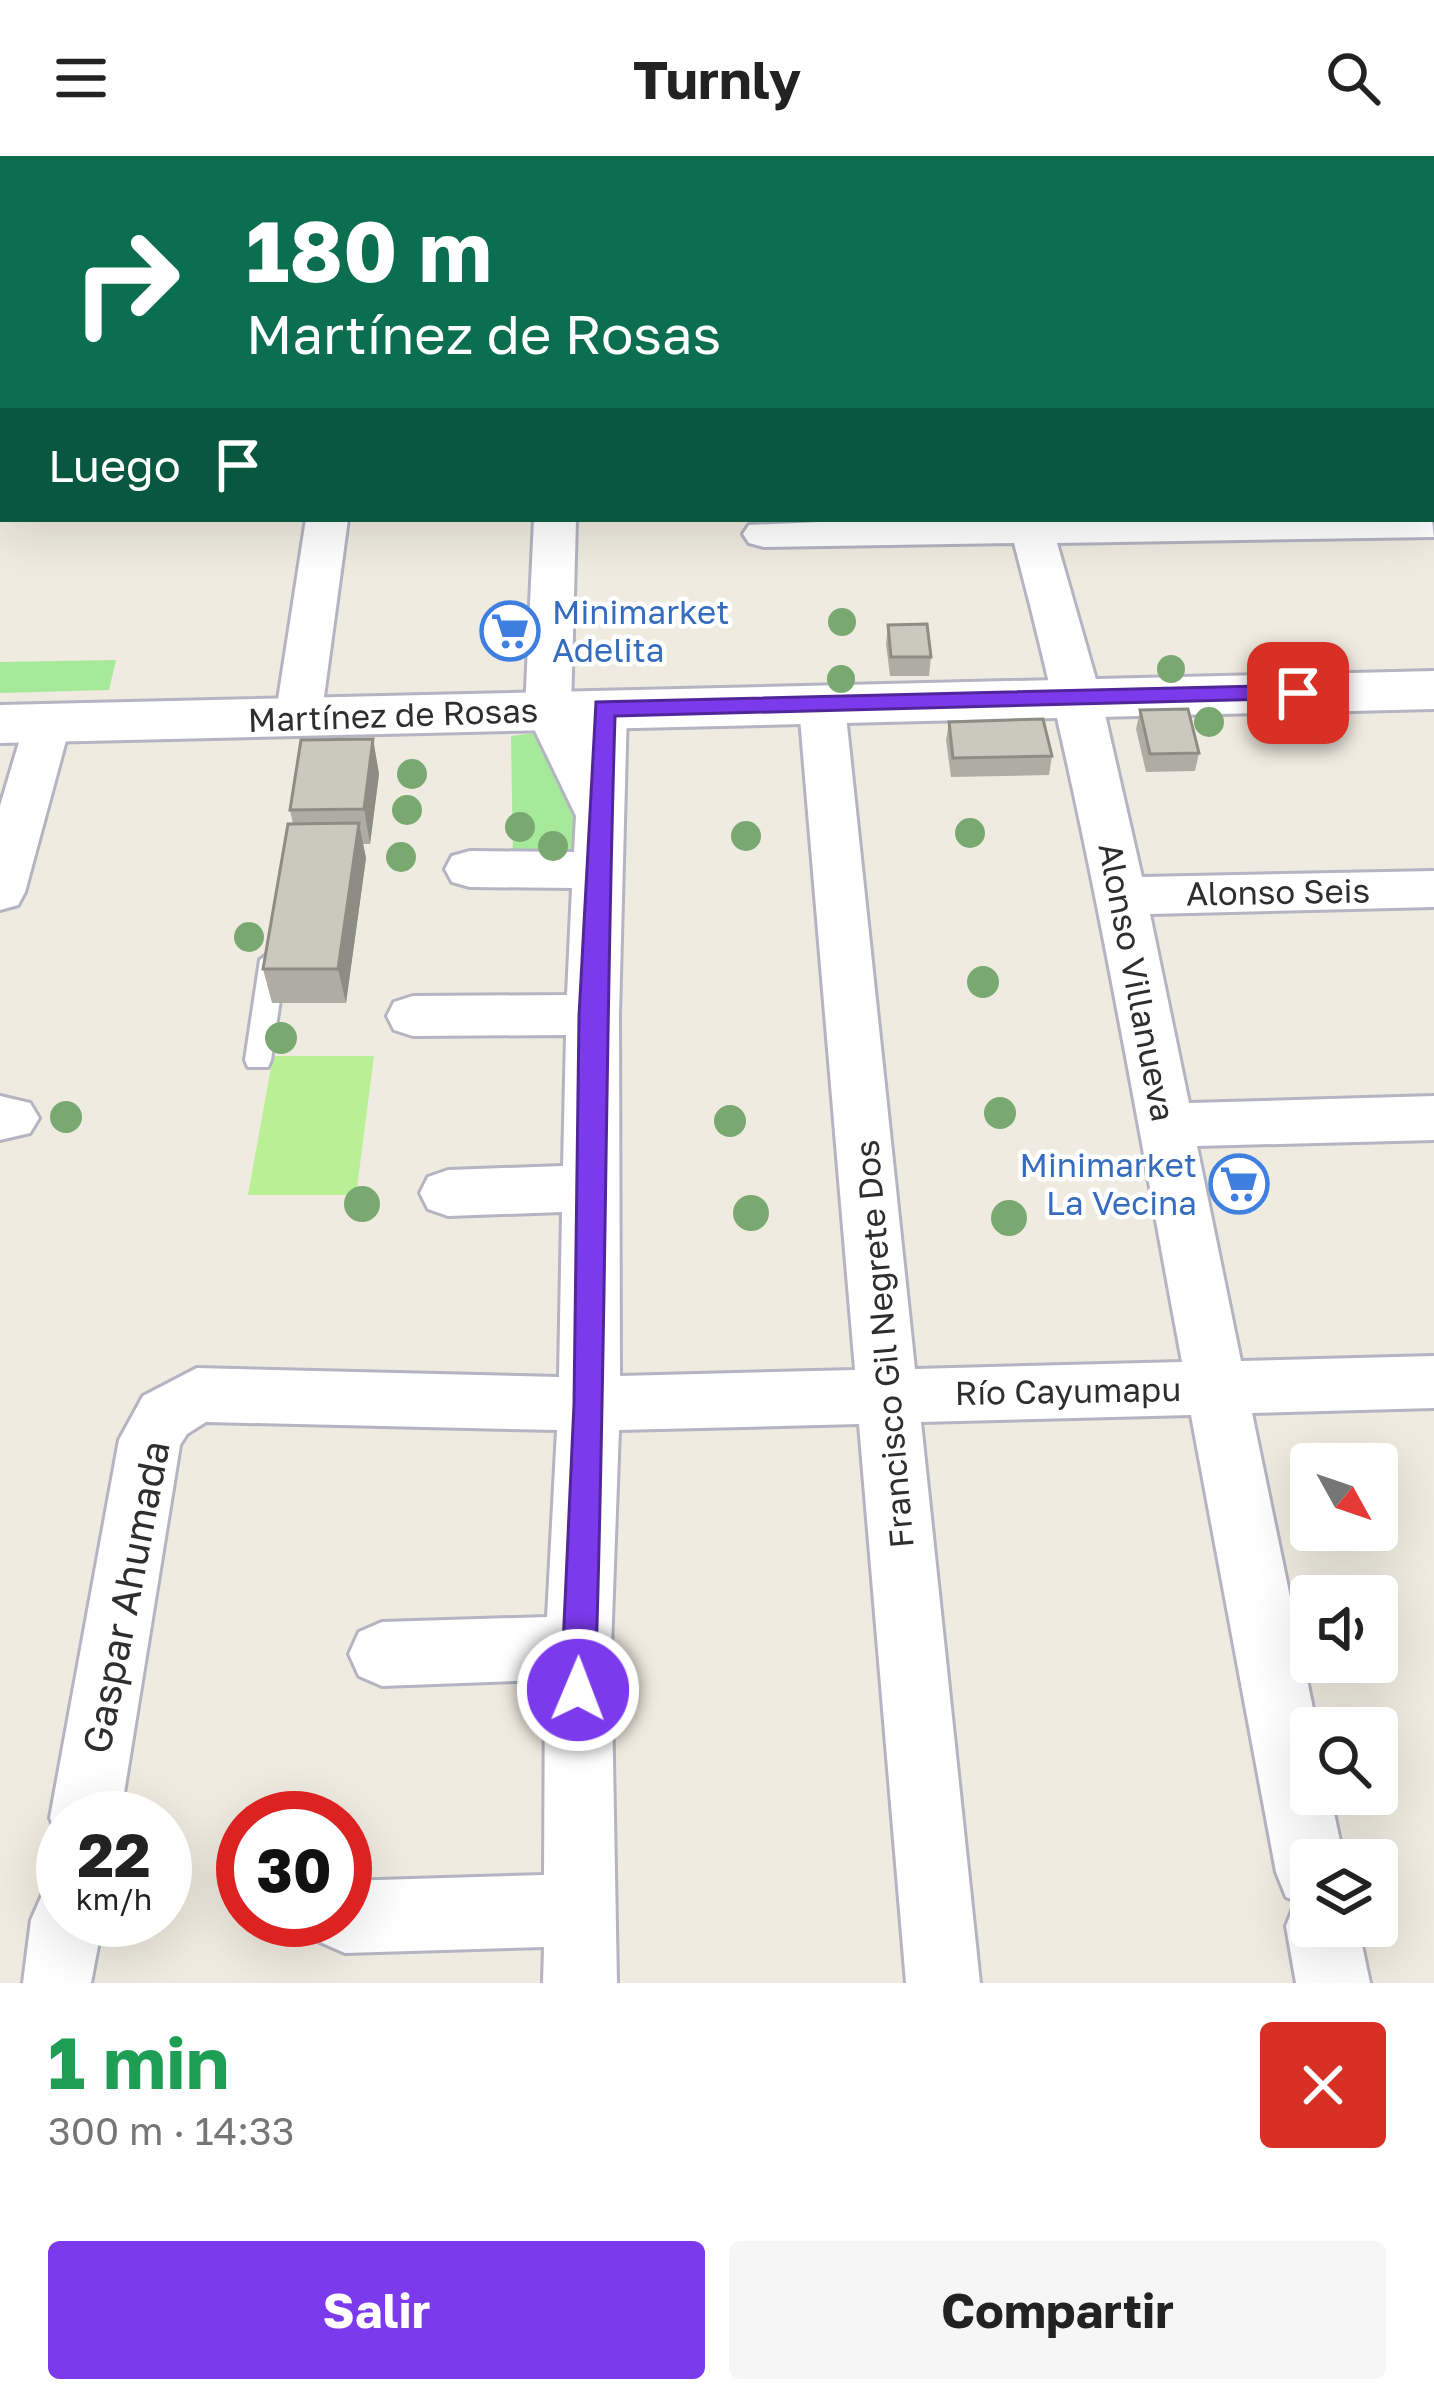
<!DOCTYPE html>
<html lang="es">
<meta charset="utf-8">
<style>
body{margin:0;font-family:"Golos Text",sans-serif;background:#f6f6f6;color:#222;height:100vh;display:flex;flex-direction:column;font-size:45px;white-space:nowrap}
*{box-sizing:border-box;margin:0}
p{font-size:39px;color:#767676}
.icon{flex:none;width:66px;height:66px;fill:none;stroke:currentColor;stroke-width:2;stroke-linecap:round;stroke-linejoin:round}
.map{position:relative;height:1827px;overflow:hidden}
.drawer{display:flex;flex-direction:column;background:#fff;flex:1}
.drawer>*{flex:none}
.banner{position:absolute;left:0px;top:0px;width:1434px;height:366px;box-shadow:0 12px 48px #0002;background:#0b6e4f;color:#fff;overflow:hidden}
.needle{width:78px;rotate:130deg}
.controls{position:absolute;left:1290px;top:1287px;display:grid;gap:24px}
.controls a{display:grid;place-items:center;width:108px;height:108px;border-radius:12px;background:#fff;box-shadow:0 12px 48px #0002;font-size:60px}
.speed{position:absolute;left:36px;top:1635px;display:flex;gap:24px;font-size:60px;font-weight:700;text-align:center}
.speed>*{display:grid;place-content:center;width:156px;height:156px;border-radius:50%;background:#fff;box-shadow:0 12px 48px #0002;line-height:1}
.speed small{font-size:30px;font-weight:400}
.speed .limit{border:18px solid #d22;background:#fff;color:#111}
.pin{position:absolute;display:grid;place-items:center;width:102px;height:102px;color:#fff;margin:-51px;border-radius:24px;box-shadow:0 6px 18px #0006}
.me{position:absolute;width:132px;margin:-66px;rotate:1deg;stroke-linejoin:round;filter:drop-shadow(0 0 9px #0008)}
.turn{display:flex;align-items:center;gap:42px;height:252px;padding:0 48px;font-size:54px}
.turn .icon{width:156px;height:156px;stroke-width:2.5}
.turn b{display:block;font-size:84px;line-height:102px}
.then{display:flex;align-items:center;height:114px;padding:0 48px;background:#0003;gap:24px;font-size:45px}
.round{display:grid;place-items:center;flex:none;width:126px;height:126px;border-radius:12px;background:#f6f6f6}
.summary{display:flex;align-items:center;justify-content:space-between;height:204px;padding:0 48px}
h1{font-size:72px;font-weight:700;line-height:90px;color:#1e9e55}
.action{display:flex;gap:24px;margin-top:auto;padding:24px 48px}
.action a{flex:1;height:138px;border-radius:12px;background:#7c3aed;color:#fff;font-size:48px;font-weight:700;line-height:138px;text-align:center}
.action a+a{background:#f6f6f6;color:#222}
header{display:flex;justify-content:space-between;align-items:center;height:156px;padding:0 48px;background:#fff;font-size:54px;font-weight:700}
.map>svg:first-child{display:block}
.green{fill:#a6e99a}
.pitch{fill:#b9f095}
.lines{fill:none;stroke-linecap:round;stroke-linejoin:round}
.lane-casing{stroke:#b4b4c2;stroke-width:6}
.street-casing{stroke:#b4b4c2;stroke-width:6}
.secondary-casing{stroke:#b4b4c2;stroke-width:6}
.lane{fill:#fff;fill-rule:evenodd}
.street{fill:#fff;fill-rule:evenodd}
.secondary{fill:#fff;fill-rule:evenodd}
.tree{fill:#79a871}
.wall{fill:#afada3}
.shaded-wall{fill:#8e8d85}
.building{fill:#cbc9be;stroke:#8e8d85;stroke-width:3}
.route{fill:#7c3aed;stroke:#51269a;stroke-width:3}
.labels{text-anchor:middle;stroke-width:9;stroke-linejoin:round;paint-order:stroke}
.shop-label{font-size:33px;fill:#366cbe;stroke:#fff;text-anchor:start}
.street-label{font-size:33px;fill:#2e2e2e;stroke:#fff}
.near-street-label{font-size:39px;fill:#2e2e2e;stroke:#fff}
</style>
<header><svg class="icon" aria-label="menu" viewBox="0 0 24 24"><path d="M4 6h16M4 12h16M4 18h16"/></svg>Turnly<svg class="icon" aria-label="search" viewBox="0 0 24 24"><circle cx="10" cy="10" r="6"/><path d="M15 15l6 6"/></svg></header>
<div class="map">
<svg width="1434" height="1827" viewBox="0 0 1434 1827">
<rect width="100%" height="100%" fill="#efebe0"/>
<path class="green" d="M116,504L109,534L0,537V506Z
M536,577L588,668L584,702L513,704L511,580Z"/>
<path class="pitch" d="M273,900H374L356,1039H248Z"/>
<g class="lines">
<g class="lane-casing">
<path id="lane" d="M273,794L286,804L271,904L268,911H248L245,904L260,804Z"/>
</g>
<g class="street-casing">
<path id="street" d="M0,0H16L18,3H3L0,16Z
M554,0H588V3H554Z
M757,0H791V3H757Z
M943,0H977L978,3H944Z
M1133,0H1167L1168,3H1134Z
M1271,0H1305L1306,3H1272Z
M1431,93H1434V115H1431Z
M0,131H3V153H0Z
M1431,216H1434V240H1431Z
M0,310H3V334H0Z
M1431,355L1434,381L1057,387L1101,541L1142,721L1434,715V751L1150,758L1189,947L1434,940V984L1197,990L1241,1205L1434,1200V1252L1252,1257L1317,1572H1311V1638H1330L1344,1704H1311V1770H1358L1370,1827H1296L1286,1770L1296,1745L1286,1741L1276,1716L1191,1259L921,1266L980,1827H906L859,1268L619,1274L611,1491L617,1827H543L544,1791L345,1797L320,1786L310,1764H345V1725L544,1719L545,1524L382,1530L359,1520L349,1498L359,1476L382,1466L547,1461L557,1274L206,1266L187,1278L180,1289L120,1662H63L60,1687L50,1662L119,1284L143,1240L197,1212L559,1221L562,1056L448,1060L428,1053L420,1037L428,1021L448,1014L563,1010L566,879L413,880L394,874L387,860L394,846L413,840L567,839L572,732L470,731L452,726L445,713L452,700L470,695L574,696L576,660L525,554L534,363H576L571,554L580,571L581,552L588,541L604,536L620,541L627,552L619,859L620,1220L855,1214L799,550L806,539L822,535L838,539L845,550L915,1213L1182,1206C1131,932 1086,657 1014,387L764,391L749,387L743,378L749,369L889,363H1431Z
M306,363H348L321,563L314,574L298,579L282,574L275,563Z
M48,550L65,555L71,566L25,736L18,749L0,754V650L25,566L31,555Z
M0,940L30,947L39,962L30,977L0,984Z
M63,1730V1764H103L91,1827H23L31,1764L42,1739Z"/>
</g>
<g class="secondary-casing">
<path id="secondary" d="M1434,515V553L0,587V549Z"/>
</g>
<use href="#lane" class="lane"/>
<use href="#street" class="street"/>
<use href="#secondary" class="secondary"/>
</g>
<g class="tree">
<circle cx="842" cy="466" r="14"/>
<circle cx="1171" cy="513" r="14"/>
<circle cx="841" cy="523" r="14"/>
<circle cx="1209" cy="566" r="15"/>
<circle cx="412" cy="618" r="15"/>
<circle cx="407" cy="654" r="15"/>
<circle cx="520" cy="671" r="15"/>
<circle cx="970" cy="677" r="15"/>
<circle cx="746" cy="680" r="15"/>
<circle cx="553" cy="690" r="15"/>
<circle cx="401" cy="701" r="15"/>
<circle cx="249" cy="781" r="15"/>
<circle cx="983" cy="826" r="16"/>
<circle cx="281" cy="882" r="16"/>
<circle cx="1000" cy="957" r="16"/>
<circle cx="66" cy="961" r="16"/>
<circle cx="730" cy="965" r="16"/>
<circle cx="362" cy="1048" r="18"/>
<circle cx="751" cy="1057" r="18"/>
<circle cx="1009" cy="1062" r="18"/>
</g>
<path class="wall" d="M888,469L931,501L929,520H890L886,488Z
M1140,554L1199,597L1195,615L1146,616L1136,573Z
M949,566L1052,600L1049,619L951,621L946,584Z
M373,583L379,618L370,688H363L366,702L346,847H272L263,813L293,668L290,654Z"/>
<path class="shaded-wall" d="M373,583L379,618L370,688L364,653Z
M359,667L366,702L346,847L338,813Z"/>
<path class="building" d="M927,468L931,501H891L888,469Z
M1188,553L1199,597L1150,598L1140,554Z
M1043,563L1052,600L953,602L949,566Z
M373,583L364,653L290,654L301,584Z
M359,667L338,813H263L288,668Z"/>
<path class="route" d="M1298,529L1306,531V542L615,560C605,885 606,1210 595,1534L590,1546L578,1551L566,1546L561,1534L574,1248L579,860L596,546Z"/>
<defs>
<g id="supermarket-ring" transform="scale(3)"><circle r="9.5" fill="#fff" stroke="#3f7fe0" stroke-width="1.5"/><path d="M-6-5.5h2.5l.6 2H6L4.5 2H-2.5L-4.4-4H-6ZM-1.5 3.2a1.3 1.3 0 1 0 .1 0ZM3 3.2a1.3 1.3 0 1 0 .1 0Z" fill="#3f7fe0"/></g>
</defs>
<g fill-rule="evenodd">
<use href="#supermarket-ring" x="510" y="475"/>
<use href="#supermarket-ring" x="1239" y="1028"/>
</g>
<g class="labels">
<g class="shop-label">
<text x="552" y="468">Minimarket<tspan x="552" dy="38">Adelita</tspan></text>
<text x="1197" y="1021" text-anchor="end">Minimarket<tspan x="1197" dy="38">La Vecina</tspan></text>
</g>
<g class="street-label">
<text transform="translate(393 559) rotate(-2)" y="12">Martínez de Rosas</text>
<text transform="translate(1278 736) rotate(-1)" y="12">Alonso Seis</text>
<text transform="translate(1137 826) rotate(79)" y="12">Alonso Villanueva</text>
<text transform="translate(884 1188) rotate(-95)" y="12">Francisco Gil Negrete Dos</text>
<text transform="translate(1068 1235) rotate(-1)" y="12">Río Cayumapu</text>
</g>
<g class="near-street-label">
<text transform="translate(126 1441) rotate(-79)" y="14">Gaspar Ahumada</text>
</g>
</g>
</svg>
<div class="controls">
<a><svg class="needle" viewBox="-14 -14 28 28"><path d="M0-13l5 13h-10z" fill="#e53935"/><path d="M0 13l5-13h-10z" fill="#767676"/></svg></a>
<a><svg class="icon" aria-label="sound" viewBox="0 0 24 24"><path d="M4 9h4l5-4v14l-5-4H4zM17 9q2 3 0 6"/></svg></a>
<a><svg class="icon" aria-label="search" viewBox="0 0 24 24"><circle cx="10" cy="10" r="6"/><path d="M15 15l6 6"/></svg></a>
<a><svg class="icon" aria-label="layers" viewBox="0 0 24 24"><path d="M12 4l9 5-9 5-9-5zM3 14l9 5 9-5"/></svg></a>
</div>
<div class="speed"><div>22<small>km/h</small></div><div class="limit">30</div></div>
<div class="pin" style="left:1298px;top:537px;background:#d93025"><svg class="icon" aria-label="arrive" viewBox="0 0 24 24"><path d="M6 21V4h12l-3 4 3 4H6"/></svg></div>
<svg class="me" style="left:578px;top:1534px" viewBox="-20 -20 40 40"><circle r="17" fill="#7c3aed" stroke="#fff" stroke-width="3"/><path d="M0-11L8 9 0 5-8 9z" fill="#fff"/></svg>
<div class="banner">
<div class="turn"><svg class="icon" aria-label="right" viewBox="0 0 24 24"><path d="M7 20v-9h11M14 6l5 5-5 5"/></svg><div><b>180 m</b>Martínez de Rosas</div></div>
<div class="then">Luego<svg class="icon" aria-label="arrive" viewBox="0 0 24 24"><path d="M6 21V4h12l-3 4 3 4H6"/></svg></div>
</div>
</div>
<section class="drawer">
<div class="summary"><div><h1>1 min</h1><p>300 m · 14:33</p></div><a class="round" style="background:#d93025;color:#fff"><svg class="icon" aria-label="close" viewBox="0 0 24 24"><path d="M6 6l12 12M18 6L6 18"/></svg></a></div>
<div class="action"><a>Salir</a><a>Compartir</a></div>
</section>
